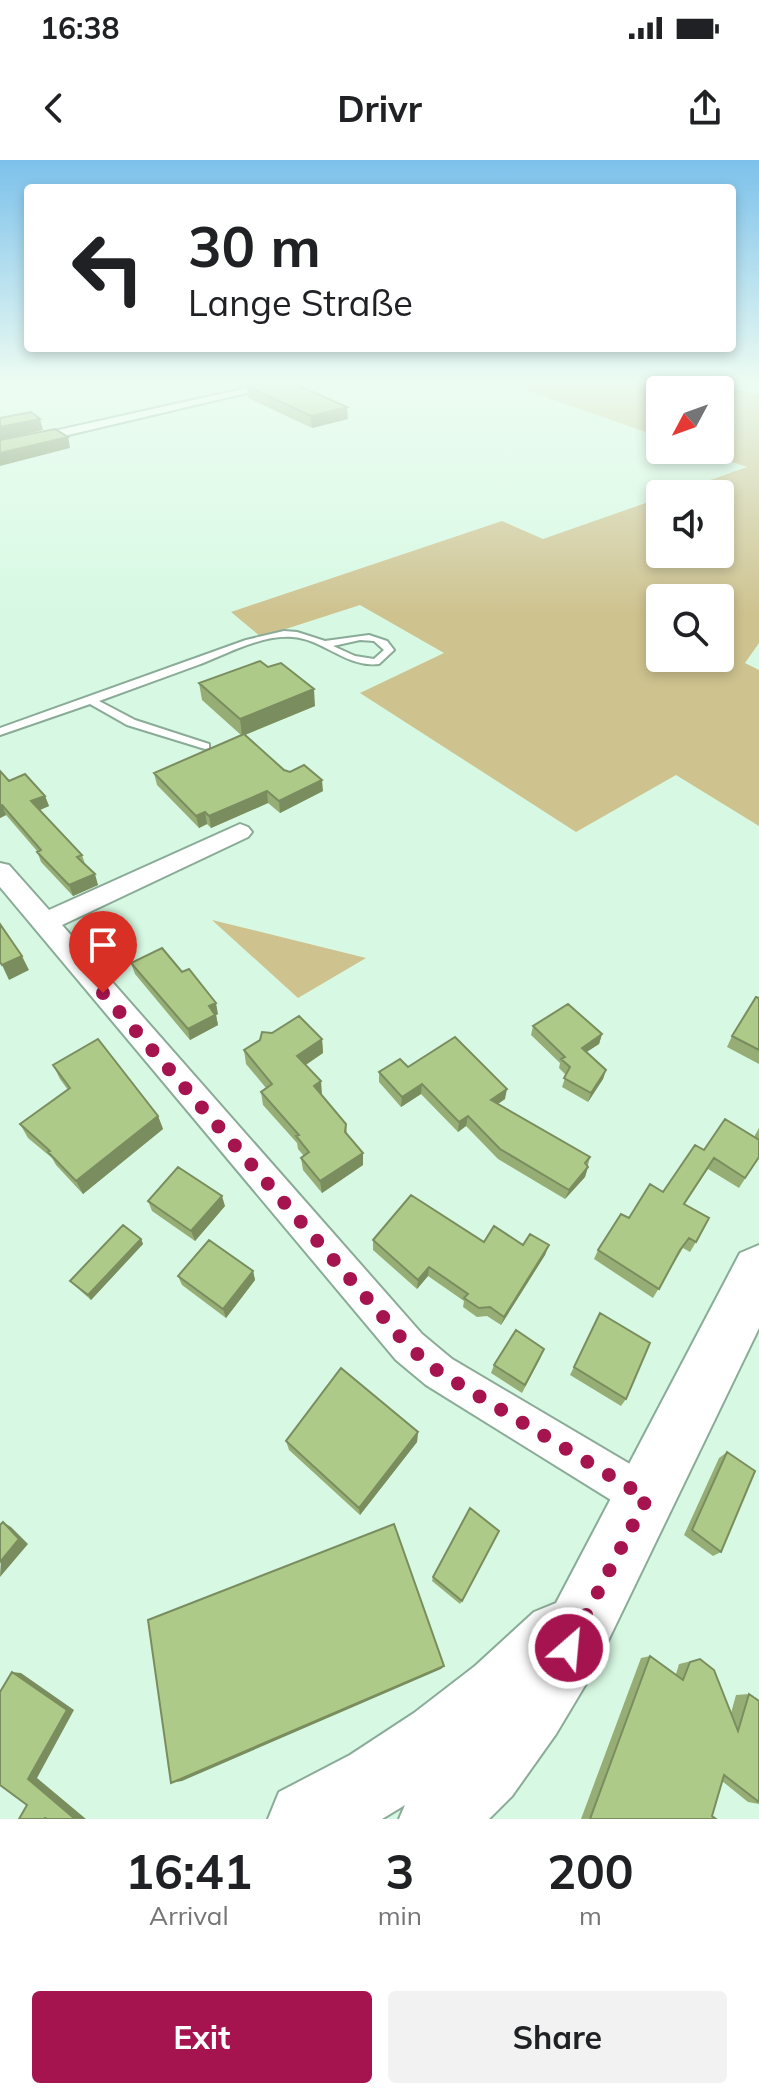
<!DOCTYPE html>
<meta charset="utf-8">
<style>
body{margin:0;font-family:Mulish,sans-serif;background:#f2f2f2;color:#202124;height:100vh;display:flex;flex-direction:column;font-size:30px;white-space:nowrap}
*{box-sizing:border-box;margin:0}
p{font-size:26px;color:#757577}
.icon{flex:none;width:44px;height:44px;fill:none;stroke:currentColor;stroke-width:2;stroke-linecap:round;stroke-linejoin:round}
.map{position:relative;height:1659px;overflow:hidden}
.drawer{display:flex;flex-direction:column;background:#fff;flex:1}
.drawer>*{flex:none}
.guide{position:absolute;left:24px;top:24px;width:712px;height:168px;border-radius:8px;box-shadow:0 4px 12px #0003;background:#fff;color:#202124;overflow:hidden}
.needle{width:52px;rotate:229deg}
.fabs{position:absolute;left:646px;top:216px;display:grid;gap:16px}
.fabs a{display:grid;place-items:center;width:88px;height:88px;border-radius:8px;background:#fff;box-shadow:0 4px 12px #0003;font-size:40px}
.pin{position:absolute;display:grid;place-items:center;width:68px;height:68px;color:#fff;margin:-82px -34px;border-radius:50% 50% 50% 0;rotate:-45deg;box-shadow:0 0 8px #0007}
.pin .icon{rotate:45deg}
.me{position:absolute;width:88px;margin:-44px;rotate:27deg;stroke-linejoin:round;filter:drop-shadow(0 0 6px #0008)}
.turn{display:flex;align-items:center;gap:28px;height:168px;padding:0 32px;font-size:36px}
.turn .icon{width:104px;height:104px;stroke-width:2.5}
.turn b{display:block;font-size:56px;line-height:68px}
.eta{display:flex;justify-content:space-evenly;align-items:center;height:136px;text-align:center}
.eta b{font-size:48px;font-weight:700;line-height:56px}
.cta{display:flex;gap:16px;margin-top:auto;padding:16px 32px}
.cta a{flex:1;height:92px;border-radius:8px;background:#a61450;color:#fff;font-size:32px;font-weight:700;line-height:92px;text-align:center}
.cta a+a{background:#f2f2f2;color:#202124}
.status{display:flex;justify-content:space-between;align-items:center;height:56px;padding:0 40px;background:#fff;direction:ltr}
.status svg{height:22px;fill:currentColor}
header{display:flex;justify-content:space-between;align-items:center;height:104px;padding:0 32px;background:#fff;font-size:36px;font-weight:700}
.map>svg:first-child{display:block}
.green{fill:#cec28f;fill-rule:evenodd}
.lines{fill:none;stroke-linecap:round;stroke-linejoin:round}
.service-casing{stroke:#8aab97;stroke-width:4}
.minor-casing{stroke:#8aab97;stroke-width:4}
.primary-casing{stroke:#8aab97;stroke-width:4}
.service{fill:#fff;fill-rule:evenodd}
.minor{fill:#fff;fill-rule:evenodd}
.primary{fill:#fff;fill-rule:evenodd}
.wall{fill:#96ae75}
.shaded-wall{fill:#7a8d5f}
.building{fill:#aeca88;stroke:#7a8d5f;stroke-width:2}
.route{stroke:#a61450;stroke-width:14;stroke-dasharray:0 25.2}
</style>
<div class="status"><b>16:38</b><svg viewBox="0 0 49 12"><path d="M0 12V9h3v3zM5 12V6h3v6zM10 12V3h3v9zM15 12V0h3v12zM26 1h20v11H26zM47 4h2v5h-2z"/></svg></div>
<header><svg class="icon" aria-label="back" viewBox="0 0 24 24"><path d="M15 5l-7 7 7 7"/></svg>Drivr<svg class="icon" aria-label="share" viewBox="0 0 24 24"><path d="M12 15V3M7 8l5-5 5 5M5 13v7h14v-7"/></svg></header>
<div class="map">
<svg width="759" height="1659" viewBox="0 0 759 1659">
<rect width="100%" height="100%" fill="#d7f9e3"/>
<path class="green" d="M508,221H709L759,235V483L745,503L759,510V666L676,615L576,672L360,533L444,493L360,445L261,477L231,452L502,361L543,379L660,338V394H720V334H671L747,307L698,290H720V230H660V277L503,222ZM660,438H720V498H660Z
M212,760L366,798L298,838Z"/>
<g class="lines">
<g class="service-casing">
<path id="service" d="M284,471L297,472L325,481L369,475L387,481L394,490L379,504C346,508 324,479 292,477C260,475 227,494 198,505C165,517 132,529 99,541L135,560L209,584V588L205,589L127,565L90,544L0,575V568L246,480ZM360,480L374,481L384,490L374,499L355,496L333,486Z"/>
</g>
<g class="minor-casing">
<path id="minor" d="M278,221H298L0,291V283Z
M240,664L248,667L252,672L248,677L62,765L422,1174L452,1199L662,1323L668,1338L662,1353L647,1359L632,1353L426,1225L396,1200L0,727V703L9,705L49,750Z"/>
</g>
<g class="primary-casing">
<path id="primary" d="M759,1085V1168L593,1512L556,1574L512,1636L489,1659H399L405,1645L382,1659H268L279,1632L350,1595L414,1553L475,1506L534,1452L556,1443L740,1093Z"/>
</g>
<use href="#service" class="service"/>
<use href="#minor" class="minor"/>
<use href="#primary" class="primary"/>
</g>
<path class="wall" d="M247,226L348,259L312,268L248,238Z
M199,523L315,546L245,575L284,610L323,631L280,653L268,643L211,668L207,664L199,668L157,625L154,613L241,575L202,540Z
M0,611L9,621L45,636L49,646L40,650L82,695L85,704L98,725L73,736L41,702L37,691L6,655L0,658Z
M131,803L182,812L218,854L216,855L218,865L190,880L135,814Z
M759,838V904L727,887L732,876Z
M533,866L602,874L599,884L586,892L606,910L603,919L588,942L562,927L566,915L559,908L560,903L531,875Z
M322,879L323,893L306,905L321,921V934L346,964L347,974L363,993V1005L322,1033L303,1010L301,998L304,996L298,989L297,983L263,945L261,932L266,928L246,904L244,890Z
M53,905L158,956L163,969L83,1034L56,1005L52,998L28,978L20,964L68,930L60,919Z
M408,907L505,939L498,944L590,997L585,1017L565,1039L498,999L466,966L458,972L421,934L401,947L379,922V912Z
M759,968V997L739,1028L708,1009L684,1044L696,1082L690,1092L683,1088L653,1138L594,1099L598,1090L629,1058L663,1032L704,990L754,977Z
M148,1041L225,1046L195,1081L152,1051Z
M141,1079L143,1084L91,1140L74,1125L70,1121Z
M373,1080L484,1082L549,1085L545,1095L501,1165L487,1156L477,1157L463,1147L464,1141L428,1116L417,1129L373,1090Z
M253,1111L255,1120L226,1158L182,1125L178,1116Z
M600,1153L626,1239L621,1246L570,1215Z
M541,1197L522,1233L491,1213L494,1205Z
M418,1272L417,1282L360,1355L289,1290L286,1281Z
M727,1292L721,1392L713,1396L684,1375L719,1298Z
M499,1371L460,1444L432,1421L433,1417Z
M650,1496L676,1514L679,1504L700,1499L731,1553L736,1535L749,1534L759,1541V1644L748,1642L722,1621L712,1656L716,1659H581L641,1498Z"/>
<path class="shaded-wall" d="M347,247L348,259L312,268L311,256Z
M40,259L43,270L0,280V267Z
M68,277L70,288L0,306V293Z
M314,529L315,546L242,576L240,559Z
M322,620L323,631L280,653L279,641Z
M267,631L268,643L211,668L209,656Z
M45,636L49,646L35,652L31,641Z
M0,645H2L6,655L0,658Z
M205,652L207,664L199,668L196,656Z
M95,714L98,725L73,736L69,725Z
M22,796L29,810L9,820L2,805Z
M216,843L218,854L216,855L218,865L190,880L188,869L209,846Z
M602,874L599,884L579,897L582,888Z
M322,879L323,893L299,909L297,896Z
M606,910L603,919L588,942L591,933Z
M321,921L322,934L315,939L314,926Z
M422,924L421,934L401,947L402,937Z
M507,929L505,939L489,950L491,940Z
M158,956L163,969L83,1034L76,1021Z
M468,956L466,966L458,972L459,962Z
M363,993V1005L322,1033L320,1021Z
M588,1007L585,1017L565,1039L569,1030Z
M222,1036L225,1046L195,1081L191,1071Z
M141,1079L143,1084L91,1140L88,1135Z
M549,1085L545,1095L501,1165L504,1157Z
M429,1107L428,1116L417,1129L418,1120Z
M253,1111L255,1120L226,1158L223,1149Z
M418,1272L417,1282L360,1355L359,1348Z
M3,1362L11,1367L28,1384L0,1417Z
M444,1506L441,1509L182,1621L171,1623Z
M12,1512L21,1513L74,1550L37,1618L86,1659H75L28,1619Z"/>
<path class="building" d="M273,221H288L347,247L311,256L247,226Z
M31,252L40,259L0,267V258Z
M55,269L68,277L0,293V280Z
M260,501L268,507L281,503L314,529L240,559L199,523Z
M244,574L284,610L290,612L304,605L322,620L279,641L267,631L209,656L205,652L196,656L154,613Z
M0,611L9,621L25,614L45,636L31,641L82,695L77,697L95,714L69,725L37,692L41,690L2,645H0Z
M0,764L22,796L2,805L0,802Z
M162,788L182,812L189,809L216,843L209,846L215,855L188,869L131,803Z
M756,837L759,838V890L732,876Z
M568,844L602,874L582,888L606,910L591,933L564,918L570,907L561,899L565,897L533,866Z
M299,856L322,879L297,896L321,921L314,926L346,964L345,972L363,993L320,1021L301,998L309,992L296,976L299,975L261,932L272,924L244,890L260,880L262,872L272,873Z
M455,877L507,929L491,940L590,997L585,1003L588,1007L569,1030L500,989L468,956L459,962L422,924L402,937L379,912L400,899L408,907Z
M98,879L158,956L76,1021L48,992L50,991L20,964L70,928L53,905Z
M725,959L759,980V997L745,1018L714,998L684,1044L709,1058L696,1082L689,1078L680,1090L659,1129L598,1090L621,1054L629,1058L650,1024L663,1032L695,985L704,990Z
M178,1007L222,1036L191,1071L148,1041Z
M411,1035L484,1082L494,1066L523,1085L530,1074L549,1085L504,1157L490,1147L479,1148L464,1138L468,1134L429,1107L418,1120L373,1080Z
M123,1065L141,1079L88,1135L70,1121Z
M209,1080L253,1111L223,1149L178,1116Z
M600,1153L650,1183L626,1239L574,1207Z
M516,1170L544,1189L525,1225L494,1205Z
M341,1208L418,1272L359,1348L286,1281Z
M727,1292L755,1311L721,1392L692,1370Z
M470,1348L499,1371L462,1441L433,1417Z
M3,1362L19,1379L0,1402V1365Z
M394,1364L444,1506L171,1623L148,1460Z
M650,1496L683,1520L690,1502L700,1499L714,1510L738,1571L749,1534L759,1541V1642L724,1615L712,1656L716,1659H590Z
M12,1512L67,1550L28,1619L75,1659H47L45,1658L44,1659H19L27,1645L0,1625V1532Z"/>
<linearGradient id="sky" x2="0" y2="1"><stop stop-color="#7cc1eb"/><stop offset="0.49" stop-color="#edfcf2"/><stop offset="1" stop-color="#edfcf2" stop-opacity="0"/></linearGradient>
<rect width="759" height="453" fill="url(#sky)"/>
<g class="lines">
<path class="route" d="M103,833L409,1187L439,1212L647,1338L569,1488"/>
</g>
</svg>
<div class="fabs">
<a><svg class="needle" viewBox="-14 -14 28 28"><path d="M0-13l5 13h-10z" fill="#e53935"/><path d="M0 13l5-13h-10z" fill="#757577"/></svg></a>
<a><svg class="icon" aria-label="sound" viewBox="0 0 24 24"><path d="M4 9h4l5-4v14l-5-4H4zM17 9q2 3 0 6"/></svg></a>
<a><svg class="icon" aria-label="search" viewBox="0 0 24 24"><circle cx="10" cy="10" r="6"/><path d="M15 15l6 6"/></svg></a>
</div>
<div class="pin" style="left:103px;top:833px;background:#d93025"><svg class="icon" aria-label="arrive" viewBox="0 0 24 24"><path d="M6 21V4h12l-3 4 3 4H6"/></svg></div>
<svg class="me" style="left:569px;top:1488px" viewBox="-20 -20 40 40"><circle r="17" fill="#a61450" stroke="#fff" stroke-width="3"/><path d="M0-11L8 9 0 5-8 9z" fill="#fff"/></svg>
<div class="guide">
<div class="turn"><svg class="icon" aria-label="left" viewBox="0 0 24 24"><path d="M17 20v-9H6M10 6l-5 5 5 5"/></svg><div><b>30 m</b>Lange Straße</div></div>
</div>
</div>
<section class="drawer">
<div class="eta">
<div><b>16:41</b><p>Arrival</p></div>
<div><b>3</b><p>min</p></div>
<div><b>200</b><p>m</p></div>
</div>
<div class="cta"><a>Exit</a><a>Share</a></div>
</section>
